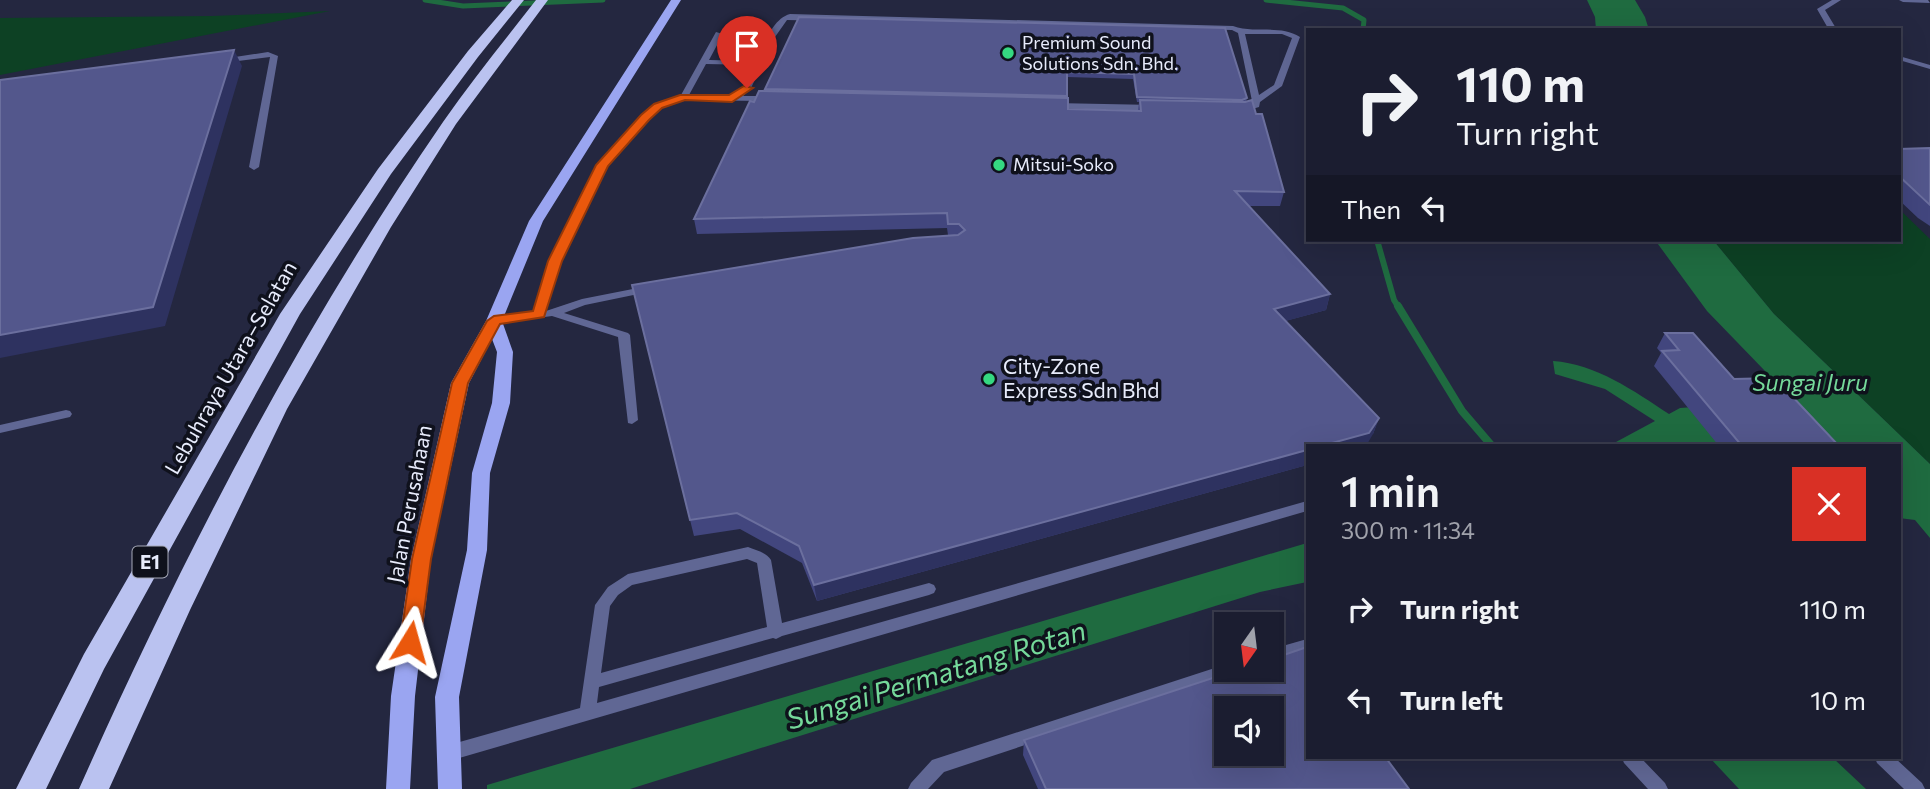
<!DOCTYPE html>
<meta charset="utf-8">
<style>
body{margin:0;font-family:Commissioner,sans-serif;background:#282a3c;color:#f1f3f6;height:100vh;display:flex;flex-direction:column;font-size:26px;white-space:nowrap}
*{box-sizing:border-box;margin:0}
p{font-size:23px;color:#a0a2ab}
.icon{flex:none;width:38px;height:38px;fill:none;stroke:currentColor;stroke-width:2;stroke-linecap:round;stroke-linejoin:round}
.map{position:relative;flex:1;overflow:hidden}
.details{position:absolute;left:1306px;top:444px;width:595px;height:315px;display:flex;flex-direction:column;background:#1b1d30;border-radius:0px;box-shadow:0 7px 28px #0002,0 0 0 2px #393b4c}
.details>*{flex:none}
.top-card{position:absolute;left:1306px;top:28px;width:595px;height:214px;border-radius:0px;box-shadow:0 7px 28px #0002,0 0 0 2px #393b4c;background:#1b1d30;color:#f1f3f6;overflow:hidden}
.needle{width:46px;rotate:194deg}
.controls{position:absolute;left:1214px;top:612px;display:grid;gap:14px}
.controls a{display:grid;place-items:center;width:70px;height:70px;border-radius:0px;background:#1b1d30;box-shadow:0 7px 28px #0002,0 0 0 2px #393b4c;font-size:35px}
.pin{position:absolute;display:grid;place-items:center;width:60px;height:60px;color:#fff;margin:-72px -30px;border-radius:50% 50% 50% 0;rotate:-45deg;box-shadow:0 0 7px #0007}
.pin .icon{rotate:45deg}
.me{position:absolute;width:77px;margin:-38px;rotate:8deg;stroke-linejoin:round;filter:drop-shadow(0 0 5px #0008)}
.turn{display:flex;align-items:center;gap:24px;height:147px;padding:0 35px;font-size:32px}
.turn .icon{width:91px;height:91px;stroke-width:2.5}
.turn b{display:block;font-size:49px;line-height:60px}
.then{display:flex;align-items:center;height:66px;padding:0 35px;background:#0003;gap:14px;font-size:26px}
.round{display:grid;place-items:center;flex:none;width:74px;height:74px;border-radius:0px;background:#282a3c}
.summary{display:flex;align-items:center;justify-content:space-between;height:119px;padding:0 35px}
h1{font-size:42px;font-weight:600;line-height:52px}
ul{padding:0;list-style:none}
li{display:flex;align-items:center;gap:21px;height:91px;padding:0 35px}
li div{flex:1}
li b{display:block;font-size:26px}
li em{font-style:normal}
.map>svg:first-child{display:block}
.green{fill:#0d4124}
.water{fill:#1f6b40}
.lines{fill:none;stroke-linecap:round;stroke-linejoin:round}
.stream-far2{stroke:#1f6b40;stroke-width:5}
.stream-far1{stroke:#1f6b40;stroke-width:6}
.stream{stroke:#1f6b40;stroke-width:8}
.lane{fill:#606794;fill-rule:evenodd}
.primary{fill:#9aa5f1;fill-rule:evenodd}
.highway{fill:#bac2f0;fill-rule:evenodd}
.wall{fill:#42467e;fill-rule:evenodd}
.shaded-wall{fill:#2e3260}
.building{fill:#53578c;stroke:#6b6f9e;stroke-width:2;fill-rule:evenodd}
.route{fill:#ea580c;stroke:#983908;stroke-width:2}
.poi-dot{fill:#35d881;stroke:#0f111c;stroke-width:2.5}
.labels{text-anchor:middle;stroke-width:7;stroke-linejoin:round;paint-order:stroke}
.far-poi-label{font-size:18px;fill:#e8ecfc;stroke:#0f111c;text-anchor:start}
.shield{fill:#0f111c;stroke:#a7aab9;stroke-width:2}
.shield-label{font-size:19px;font-weight:bold;fill:#e8ecfc}
.poi-label{font-size:21px;fill:#e8ecfc;stroke:#0f111c;text-anchor:start}
.street-label{font-size:21px;fill:#e8ecfc;stroke:#0f111c}
.water-label{font-size:23px;font-style:italic;fill:#75d99a;stroke:#0f111c}
.near-water-label{font-size:28px;font-style:italic;fill:#75d99a;stroke:#0f111c}
</style>
<div class="map">
<svg width="1930" height="789" viewBox="0 0 1930 789">
<rect width="100%" height="100%" fill="#242740"/>
<path class="green" d="M330,11L0,75V18L212,16Z
M1899,209L1930,239V464L1774,314L1713,240H1899Z"/>
<path class="water" d="M1587,0H1635L1645,17L1649,30H1596L1595,17Z
M1655,240H1713L1774,314L1930,464V538L1915,520L1899,518V446H1616V442L1655,421L1605,389L1555,374L1553,361C1596,364 1634,391 1669,414L1680,408L1793,400L1707,311Z
M1307,543V582L1260,592L630,789H487V785Z
M1710,758H1833L1866,789H1739Z"/>
<g class="lines">
<path class="stream-far2" d="M425,0L463,6L603,0
M1266,0L1343,8L1364,20L1363,30"/>
<path class="stream-far1" d="M1377,240L1394,300L1399,308"/>
<path class="stream" d="M1398,306L1462,411L1492,446"/>
<path class="lane" d="M1832,0H1841L1825,10L1837,30H1829L1817,9Z
M1899,0H1928L1930,3L1903,2Z
M790,14L1233,26C1255,34 1280,24 1300,37L1282,86L1260,102L1259,107L1239,113L1235,110L1236,108L1252,104V101L1238,33L1232,30L787,20L775,37L751,88L743,96H770L773,97V101L685,100L661,108L606,166L560,261L546,311L582,299L648,286L653,289L648,292L585,305L564,313L628,333L630,335L638,420L632,424L628,423L618,337L552,316L494,324L488,321L494,318L534,312L550,261L597,165L655,104L681,95L716,32L723,34L709,60L756,61C764,45 772,19 790,14ZM1245,34H1282L1292,38L1274,85L1259,95ZM706,64L754,65L743,87L731,95H689Z
M268,52L278,56L259,167L254,170L249,167L270,57L222,63L218,61L222,59Z
M1899,56L1930,65V69L1899,60Z
M1054,103L1155,105L1159,108L1155,111L1051,108V104Z
M66,410L70,411L72,414L70,417L0,433V425Z
M1525,442H1537L1543,446H1519L1520,443Z
M1307,501V511L449,761L443,758L441,753L443,748L449,745L580,708L595,605L608,587L628,574L748,547C756,550 767,553 771,560L782,623L929,583L934,585L936,589L934,593L929,595L782,636L776,639L773,638L599,687L597,703ZM747,559L757,563L767,627L601,673L610,606L618,595L632,585Z
M1307,639V651L1272,663V649Z
M1227,664V670H1238L1236,675L944,772L928,789H908L911,783L932,760Z
M1622,758H1641L1665,783L1668,789H1648L1624,763Z
M1875,758H1895L1922,783L1925,789H1904L1877,763Z"/>
<path class="primary" d="M671,0H681L543,221L502,321L513,352L510,403L490,473L487,550L459,697L462,789H438L435,697L467,550L472,473L492,403L497,352L492,339L469,383L431,559L415,696L410,789H386L391,696L411,559L451,383L486,321L529,221Z"/>
<path class="highway" d="M512,0H524L478,57L391,174L300,314L104,669L46,789H16L84,654L280,314L378,169L468,51Z
M536,0H548L456,124L391,227L287,409L190,610L109,789H79C181,559 300,330 443,122C472,80 505,40 536,0Z"/>
</g>
<path class="wall" d="M1225,28L1247,98L1246,102L1284,192L1280,206H1248L1330,294L1326,310L1285,321L1379,418L1373,434L1307,446V465L817,601L802,563L740,529L694,536L632,285L948,235L947,228L697,234L694,219L765,91V89ZM1067,77L1133,79L1137,102H1139L1138,111L1068,109Z
M1930,148V226L1918,218L1899,200V149Z
M1665,333L1734,379L1839,446H1719L1654,366L1661,353L1657,348Z
M1024,740L1409,789H1038L1023,755Z"/>
<path class="shaded-wall" d="M234,50L242,66L165,326L0,358V335Z
M1330,294L1326,310L1271,325L1274,309Z
M1379,418L1373,434L1366,446H1321Z
M1307,450V465L817,601L814,585Z"/>
<path class="building" d="M799,17L1225,28L1247,98L1242,100L1137,97L1134,74L1067,72V96L765,89Z
M234,50L153,307L0,335V80Z
M759,91L1068,98V109L1141,111L1140,100L1245,102L1252,100L1256,114H1262L1284,192L1235,191L1330,294L1274,309L1379,418L1369,433L1321,446H1307V450L814,585L799,546L737,513L690,520L632,285L913,238L958,235L965,230L959,224H948L947,213L694,219L750,101L754,102Z
M1930,148V205L1899,176V149Z
M1665,333H1693L1734,379L1775,378L1839,446H1742L1662,351L1679,350Z
M1307,647V758H1386L1409,789H1046L1024,740L1237,670H1272V659ZM1227,709H1272V754H1227Z"/>
<path class="route" d="M744,86L753,88L732,102L685,100L662,108L649,120L608,166L562,261L544,317L500,324L468,383L431,559L420,642L417,647L410,650L403,647L400,642L412,559L452,383L487,321L494,316L533,311L548,261L596,165L641,115L654,104L680,95H729Z"/>
<g class="poi-dot">
<circle cx="1008" cy="53" r="7"/>
<circle cx="999" cy="165" r="7"/>
<circle cx="989" cy="379" r="7"/>
</g>
<g class="labels">
<g class="far-poi-label">
<text x="1022" y="49">Premium Sound<tspan x="1022" dy="21">Solutions Sdn. Bhd.</tspan></text>
<text x="1013" y="171">Mitsui-Soko</text>
</g>
<rect class="shield" x="132.5" y="546.5" width="35" height="31" rx="5"/>
<g class="shield-label">
<text x="150" y="569">E1</text>
</g>
<g class="poi-label">
<text x="1003" y="374">City-Zone<tspan x="1003" dy="24">Express Sdn Bhd</tspan></text>
</g>
<g class="street-label">
<text transform="translate(231 368) rotate(-60)" y="7">Lebuhraya Utara–Selatan</text>
<text transform="translate(410 504) rotate(-79)" y="7">Jalan Perusahaan</text>
</g>
<g class="water-label">
<text x="1810" y="391">Sungai Juru</text>
</g>
<g class="near-water-label">
<text transform="translate(936 675) rotate(-17)" y="10">Sungai Permatang Rotan</text>
</g>
</g>
</svg>
<div class="controls">
<a><svg class="needle" viewBox="-14 -14 28 28"><path d="M0-13l5 13h-10z" fill="#e53935"/><path d="M0 13l5-13h-10z" fill="#a0a2ab"/></svg></a>
<a><svg class="icon" aria-label="sound" viewBox="0 0 24 24"><path d="M4 9h4l5-4v14l-5-4H4zM17 9q2 3 0 6"/></svg></a>
</div>
<div class="pin" style="left:747px;top:88px;background:#d93025"><svg class="icon" aria-label="arrive" viewBox="0 0 24 24"><path d="M6 21V4h12l-3 4 3 4H6"/></svg></div>
<svg class="me" style="left:410px;top:642px" viewBox="-20 -20 40 40"><path d="M0-17L14 15 0 8-14 15z" fill="#ea580c" stroke="#fff" stroke-width="4"/></svg>
<div class="top-card">
<div class="turn"><svg class="icon" aria-label="right" viewBox="0 0 24 24"><path d="M7 20v-9h11M14 6l5 5-5 5"/></svg><div><b>110 m</b>Turn right</div></div>
<div class="then">Then<svg class="icon" aria-label="left" viewBox="0 0 24 24"><path d="M17 20v-9H6M10 6l-5 5 5 5"/></svg></div>
</div>
<section class="details">
<div class="summary"><div><h1>1 min</h1><p>300 m · 11:34</p></div><a class="round" style="background:#d93025;color:#fff"><svg class="icon" aria-label="close" viewBox="0 0 24 24"><path d="M6 6l12 12M18 6L6 18"/></svg></a></div>
<ul>
<li><svg class="icon" aria-label="right" viewBox="0 0 24 24"><path d="M7 20v-9h11M14 6l5 5-5 5"/></svg><div><b>Turn right</b></div><em>110 m</em></li>
<li><svg class="icon" aria-label="left" viewBox="0 0 24 24"><path d="M17 20v-9H6M10 6l-5 5 5 5"/></svg><div><b>Turn left</b></div><em>10 m</em></li>
</ul>
</section>
</div>
